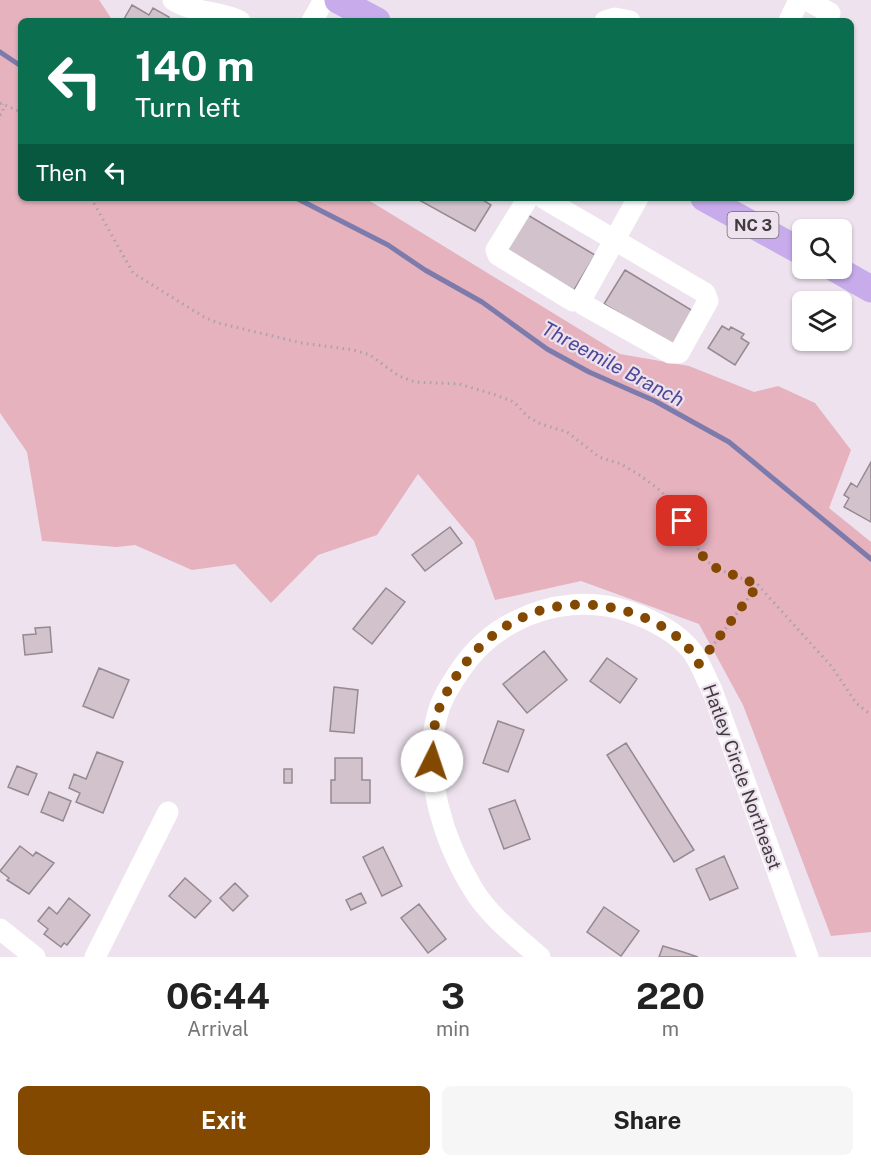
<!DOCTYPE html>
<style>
body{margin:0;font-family:"Public Sans",sans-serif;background:#f6f6f6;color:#222;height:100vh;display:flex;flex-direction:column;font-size:22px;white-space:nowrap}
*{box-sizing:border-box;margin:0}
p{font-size:20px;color:#767676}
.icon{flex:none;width:33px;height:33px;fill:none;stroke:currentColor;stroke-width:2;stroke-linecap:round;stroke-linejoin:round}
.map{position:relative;height:957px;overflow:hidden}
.details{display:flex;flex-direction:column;background:#fff;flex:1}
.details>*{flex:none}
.hud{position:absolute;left:18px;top:18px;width:836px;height:183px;border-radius:9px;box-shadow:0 2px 4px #0004;background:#0b6e4f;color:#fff;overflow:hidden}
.tools{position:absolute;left:792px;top:219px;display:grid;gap:12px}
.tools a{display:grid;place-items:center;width:60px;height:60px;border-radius:9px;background:#fff;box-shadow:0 2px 4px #0004;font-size:30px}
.pin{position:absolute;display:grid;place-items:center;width:51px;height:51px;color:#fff;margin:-26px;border-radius:12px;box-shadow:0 3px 9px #0006}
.me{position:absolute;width:66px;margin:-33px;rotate:4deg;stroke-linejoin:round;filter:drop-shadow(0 0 4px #0008)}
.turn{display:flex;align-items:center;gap:21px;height:126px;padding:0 18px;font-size:27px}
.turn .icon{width:78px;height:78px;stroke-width:2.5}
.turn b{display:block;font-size:42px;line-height:51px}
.then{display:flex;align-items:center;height:57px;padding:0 18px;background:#0003;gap:12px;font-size:22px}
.eta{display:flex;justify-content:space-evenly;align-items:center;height:102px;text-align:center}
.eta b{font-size:36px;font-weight:700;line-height:42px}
.primary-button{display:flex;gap:12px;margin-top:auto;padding:12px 18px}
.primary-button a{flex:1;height:69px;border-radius:9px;background:#834900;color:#fff;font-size:24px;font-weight:700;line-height:69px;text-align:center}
.primary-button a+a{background:#f6f6f6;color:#222}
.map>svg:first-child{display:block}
.green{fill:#e5b2be}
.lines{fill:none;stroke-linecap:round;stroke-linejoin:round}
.stream{stroke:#7c7bac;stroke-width:5}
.building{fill:#d1c2cb;stroke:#968990;stroke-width:1.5}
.path{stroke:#aaa2ab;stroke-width:3;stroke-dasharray:1.5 4.5;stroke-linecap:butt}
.minor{stroke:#fff;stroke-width:21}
.major{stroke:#c8abeb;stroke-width:27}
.route{stroke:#834900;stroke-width:10;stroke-dasharray:0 18}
.labels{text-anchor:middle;stroke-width:4.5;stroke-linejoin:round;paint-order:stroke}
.shield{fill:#ede2ee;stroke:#736d74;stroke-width:1.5}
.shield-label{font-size:16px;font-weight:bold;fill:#3f3b3f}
.street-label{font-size:18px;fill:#3f3b3f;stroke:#ede2ee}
.water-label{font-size:20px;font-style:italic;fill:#4d4798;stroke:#ede2ee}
</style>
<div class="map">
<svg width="871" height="957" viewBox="0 0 871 957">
<rect width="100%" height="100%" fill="#ede2ee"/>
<path class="green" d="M0,0H99L113,21H21V198H365L620,354L689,366L754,392L778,386L815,403L851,450L829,508L871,542V932L831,936L743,705L699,624L581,581L495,600L474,541L418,474L377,535L318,555L271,603L235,564L192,570L135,545L117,547L42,541L27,452L0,413Z"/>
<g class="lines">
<path class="stream" d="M0,52L21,66
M296,198L388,245L425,270L482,302L547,349L589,372L655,401L729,442L871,559"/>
</g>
<path class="building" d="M132,5L149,15L153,8L169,17L167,21H127L124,19Z
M420,198H480L491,205L475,231L419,200Z
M526,214L595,255L574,290L505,249Z
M625,270L693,311L672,346L604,304Z
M722,326L729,330L731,327L744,334L741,338L749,343L735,365L708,348Z
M871,462V522L844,507L849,498L844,495L851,483L857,487Z
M450,527L462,543L425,571L412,555Z
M386,588L405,602L372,644L353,629Z
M50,627L52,652L25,655L23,635L36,634L35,628Z
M544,651L567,680L527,713L503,684Z
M607,658L637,679L620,703L590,681Z
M99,668L129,680L113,718L83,706Z
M334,687L358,690L354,733L330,731Z
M498,721L524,730L508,772L483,763Z
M626,743L694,850L674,862L607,755Z
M97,752L123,762L103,813L76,802L80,793L69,788L74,774L86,779Z
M335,758H362V780H370V803H331V780H335Z
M17,766L37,774L28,795L8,787Z
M284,769H292V783H284Z
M49,792L71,801L63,821L41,812Z
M515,800L530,839L504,849L489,809Z
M20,846L33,856L36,852L54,863L29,894L7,880L9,878L0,871Z
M383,847L402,886L382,896L363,857Z
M724,856L738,888L710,900L696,869Z
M185,878L211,901L195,918L169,896Z
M235,883L248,896L233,911L220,898Z
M361,893L366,903L351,910L346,900Z
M69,898L90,915L67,945L64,943L61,947L44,934L48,929L38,921L49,907L57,914Z
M419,904L446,939L428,953L401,918Z
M604,907L639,931L621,956L587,932Z
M663,946L683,952L698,957H659Z"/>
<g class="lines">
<path class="path" d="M0,103L21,112
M0,115L3,113V104
M91,198L133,273L204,317L218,323L302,343L354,350L370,355L399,376L415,382L459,384L493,394L514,402L528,417L541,424L567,432L599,457L621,464L641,476L662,492L683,521L703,558L716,568L758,585L832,667L856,703L871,715
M711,648L758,585"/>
<path class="minor" d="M173,0C193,13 219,11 240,21
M807,0L830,13
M312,21L324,0
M605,21L615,18L630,21
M789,21L799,0
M528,198L496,250L498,255L573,301L581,300
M543,198L705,293L708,301L679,353H670L584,305L581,300
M581,300L638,198
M0,929L35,957
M95,957L168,812
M540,957C517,937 489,916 473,889C443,840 422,773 437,716C441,699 450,686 459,672C474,649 491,633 516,621C551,603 592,599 630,612C653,620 675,631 691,650C700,661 705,677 712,690L808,957"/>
<path class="major" d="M338,0L377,21
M704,198L802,252
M834,268L871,289"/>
</g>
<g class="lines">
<path class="route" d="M432,761C432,746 433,730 437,715C441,701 449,688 457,675C496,615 563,590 632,613C659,622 685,637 699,664L758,585L716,568L704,558L682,521"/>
</g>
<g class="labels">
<rect class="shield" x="727.5" y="212" width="51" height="26" rx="4.5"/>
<g class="shield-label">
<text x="753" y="231">NC 3</text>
</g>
<g class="street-label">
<text transform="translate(742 777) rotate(70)" y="6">Hatley Circle Northeast</text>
</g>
<g class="water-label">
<text transform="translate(613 364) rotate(28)" y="7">Threemile Branch</text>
</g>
</g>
</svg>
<div class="tools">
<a><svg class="icon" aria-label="search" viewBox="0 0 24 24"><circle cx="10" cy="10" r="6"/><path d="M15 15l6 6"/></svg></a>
<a><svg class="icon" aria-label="layers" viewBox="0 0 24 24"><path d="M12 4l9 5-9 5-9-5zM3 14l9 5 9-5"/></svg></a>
</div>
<div class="pin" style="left:682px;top:521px;background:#d93025"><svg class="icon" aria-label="arrive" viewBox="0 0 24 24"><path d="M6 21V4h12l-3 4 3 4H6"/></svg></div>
<svg class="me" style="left:432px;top:761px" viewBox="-20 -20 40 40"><circle r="19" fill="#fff"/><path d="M0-13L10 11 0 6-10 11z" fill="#834900"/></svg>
<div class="hud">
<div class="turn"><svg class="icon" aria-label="left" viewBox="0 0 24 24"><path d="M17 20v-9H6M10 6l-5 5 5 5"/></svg><div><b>140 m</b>Turn left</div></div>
<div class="then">Then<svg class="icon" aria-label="left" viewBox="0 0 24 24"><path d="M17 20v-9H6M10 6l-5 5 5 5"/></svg></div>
</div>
</div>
<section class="details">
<div class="eta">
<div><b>06:44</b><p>Arrival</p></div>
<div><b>3</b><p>min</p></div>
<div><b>220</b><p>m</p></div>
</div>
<div class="primary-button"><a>Exit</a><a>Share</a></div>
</section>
